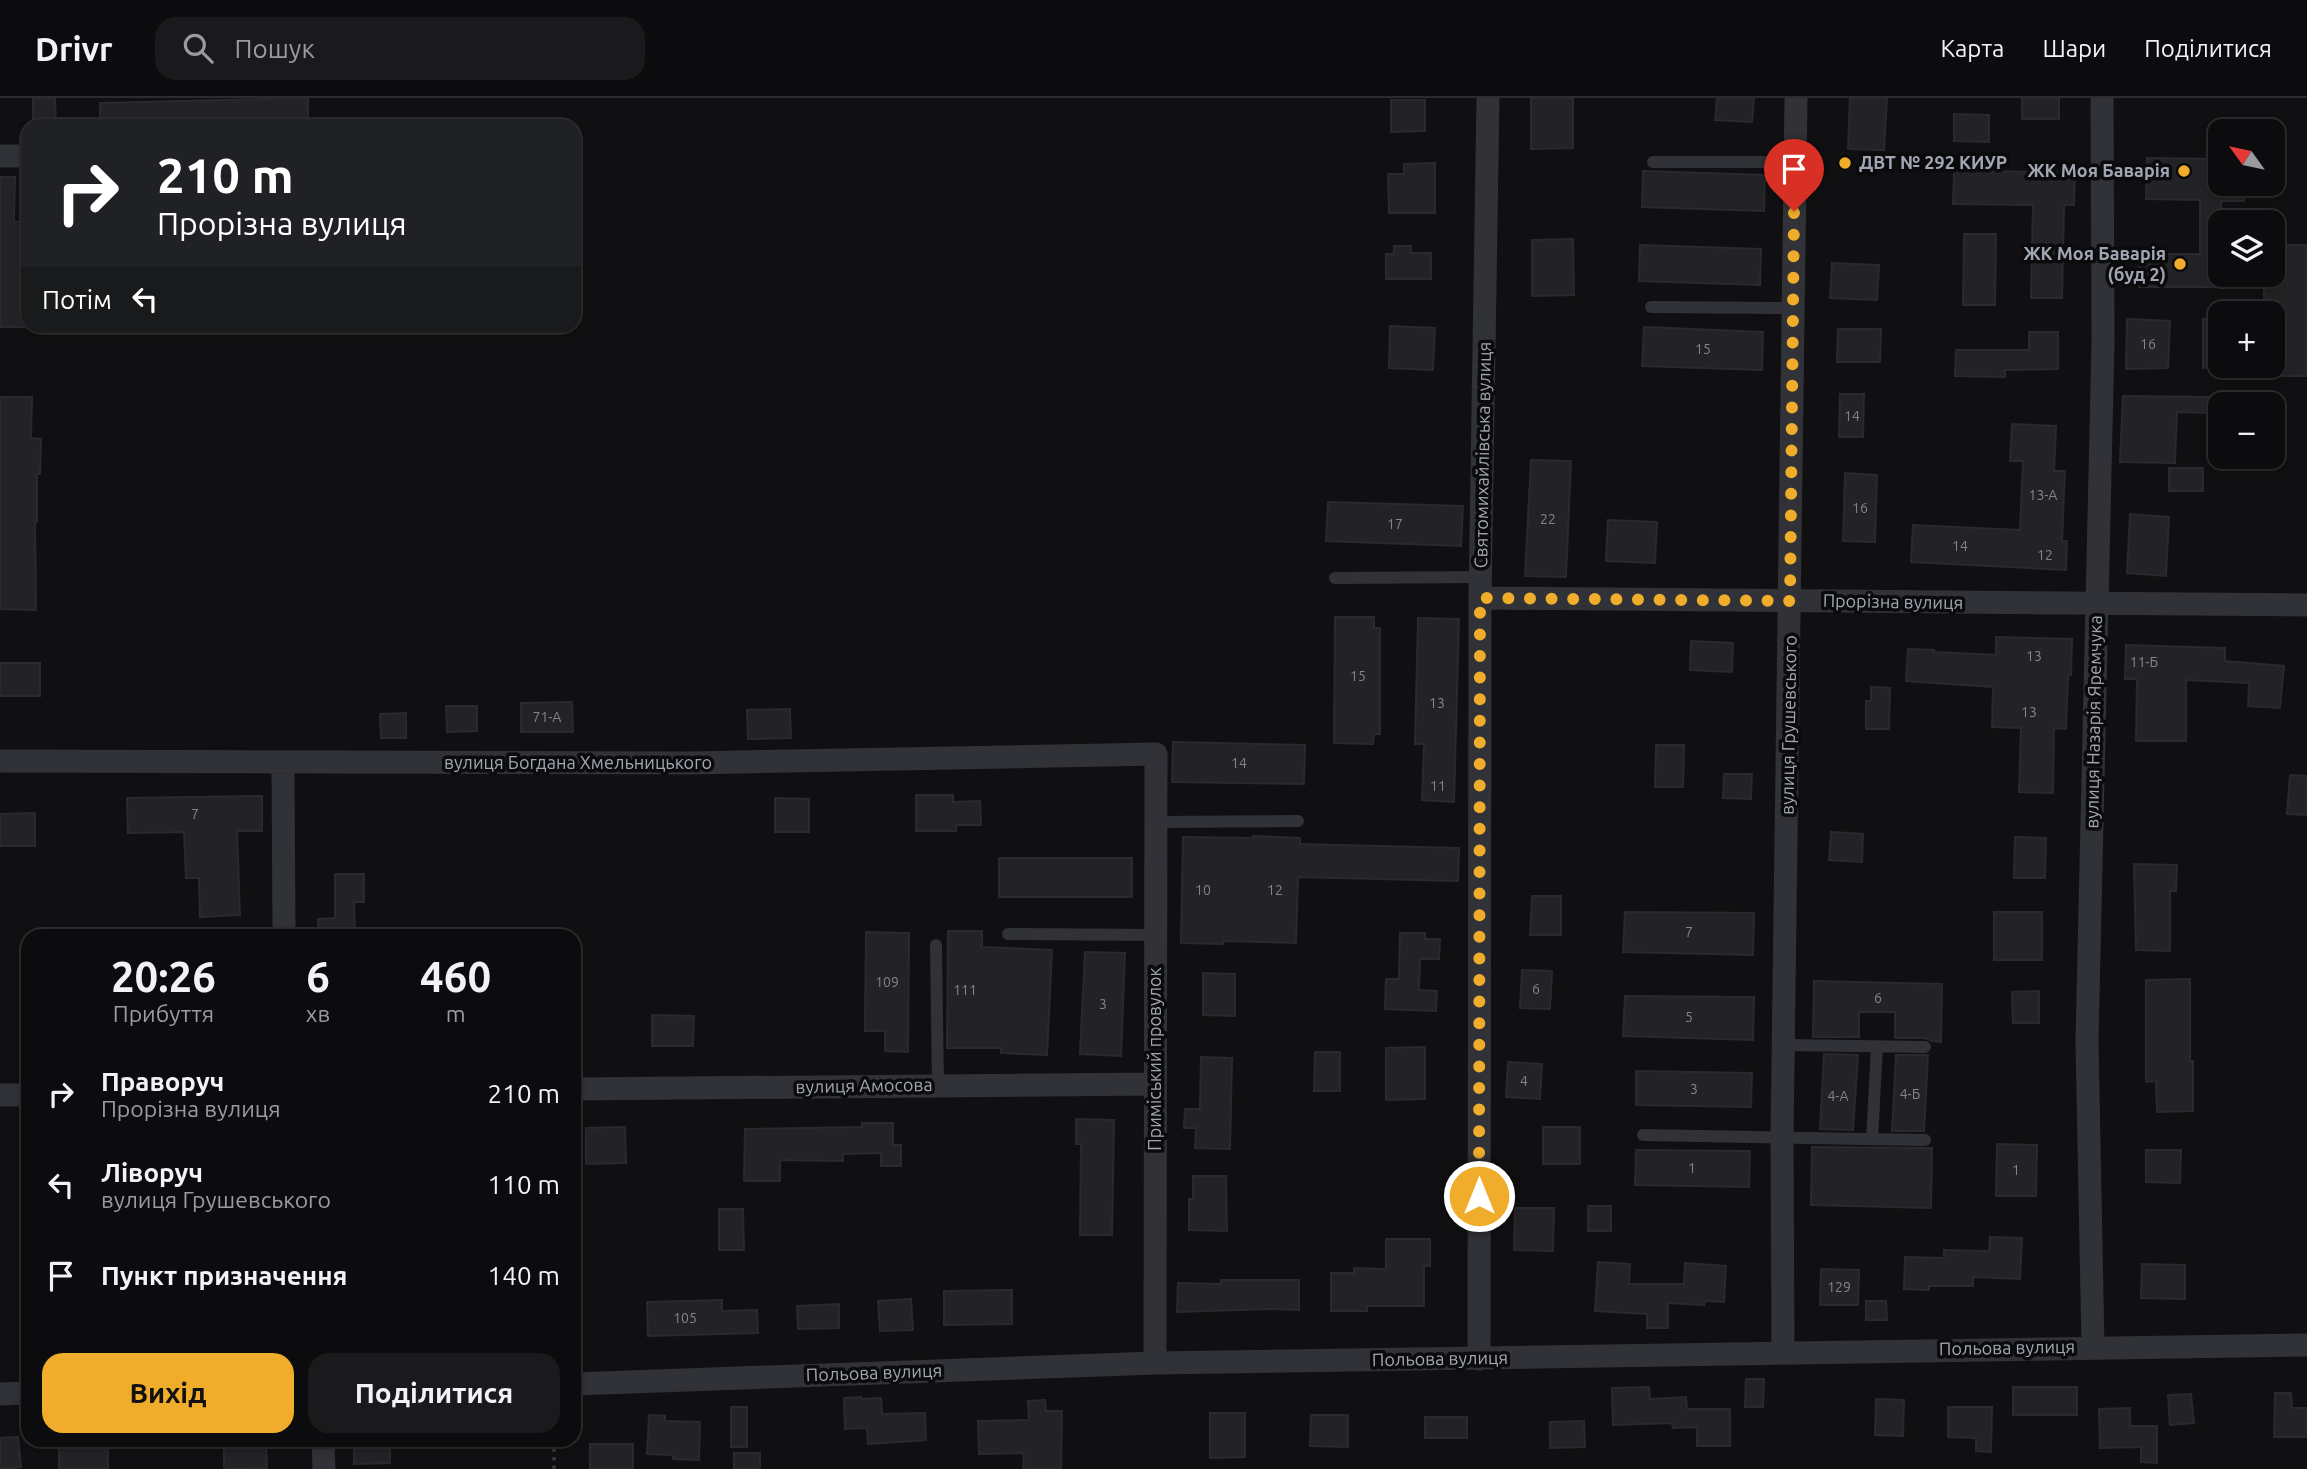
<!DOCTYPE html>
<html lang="uk">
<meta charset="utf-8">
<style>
body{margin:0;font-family:Ubuntu,sans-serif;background:#1a1a1c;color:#f1f3f6;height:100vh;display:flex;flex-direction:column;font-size:26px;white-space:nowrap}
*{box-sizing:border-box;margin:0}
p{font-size:23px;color:#9a9b9e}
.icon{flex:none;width:38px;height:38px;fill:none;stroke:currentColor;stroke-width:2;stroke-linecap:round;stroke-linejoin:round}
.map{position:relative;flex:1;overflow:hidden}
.panel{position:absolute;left:21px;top:831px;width:560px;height:518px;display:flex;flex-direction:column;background:#0c0c0e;border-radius:21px;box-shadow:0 4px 10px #0003,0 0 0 2px #2c2c2e}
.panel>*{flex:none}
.top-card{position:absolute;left:21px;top:21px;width:560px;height:214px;border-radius:21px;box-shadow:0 4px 10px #0003,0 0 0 2px #2c2c2e;background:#202124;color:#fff;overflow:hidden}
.needle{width:46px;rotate:303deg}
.tools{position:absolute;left:2208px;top:21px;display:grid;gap:14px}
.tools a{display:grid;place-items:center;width:77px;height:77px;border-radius:14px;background:#0c0c0e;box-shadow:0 4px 10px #0003,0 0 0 2px #2c2c2e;font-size:35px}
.pin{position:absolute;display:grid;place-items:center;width:60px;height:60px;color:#fff;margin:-72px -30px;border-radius:50% 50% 50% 0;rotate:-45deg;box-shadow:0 0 7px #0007}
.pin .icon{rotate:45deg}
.me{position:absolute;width:77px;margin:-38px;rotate:0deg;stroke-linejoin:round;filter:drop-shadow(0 0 5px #0008)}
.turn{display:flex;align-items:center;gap:24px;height:147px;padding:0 21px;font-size:32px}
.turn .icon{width:91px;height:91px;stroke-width:2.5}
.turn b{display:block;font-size:49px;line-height:60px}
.then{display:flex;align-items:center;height:66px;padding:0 21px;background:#0003;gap:14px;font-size:26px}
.eta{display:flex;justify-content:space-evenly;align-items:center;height:119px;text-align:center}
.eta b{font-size:42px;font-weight:700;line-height:49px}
.button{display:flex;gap:14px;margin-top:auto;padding:14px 21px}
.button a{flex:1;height:80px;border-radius:21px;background:#efad2b;color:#111;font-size:28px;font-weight:700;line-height:80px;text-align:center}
.button a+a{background:#1a1a1c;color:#f1f3f6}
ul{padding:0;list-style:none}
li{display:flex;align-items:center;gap:21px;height:91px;padding:0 21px}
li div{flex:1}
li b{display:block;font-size:26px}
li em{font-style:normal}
header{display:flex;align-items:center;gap:42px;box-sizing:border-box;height:98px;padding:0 35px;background:#0c0c0e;border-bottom:2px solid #2c2c2e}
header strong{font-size:33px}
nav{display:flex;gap:38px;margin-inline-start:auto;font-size:24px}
.search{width:490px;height:63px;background:#1a1a1c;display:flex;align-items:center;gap:18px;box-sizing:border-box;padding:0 24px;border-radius:21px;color:#9a9b9e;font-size:26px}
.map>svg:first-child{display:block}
.building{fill:#232326;stroke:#2a2a2e;stroke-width:2}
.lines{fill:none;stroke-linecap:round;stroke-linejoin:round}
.path{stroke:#37393e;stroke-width:3.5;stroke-dasharray:3.5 5;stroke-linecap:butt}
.service{stroke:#313237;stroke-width:12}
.minor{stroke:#313237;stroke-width:23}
.route{stroke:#efad2b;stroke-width:12;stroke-dasharray:0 21.6}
.poi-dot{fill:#efad2b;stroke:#0b0b0d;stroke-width:2.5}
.labels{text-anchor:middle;stroke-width:7;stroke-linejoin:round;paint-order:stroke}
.number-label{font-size:14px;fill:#81858e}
.poi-label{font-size:18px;font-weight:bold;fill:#a1a7b2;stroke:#0b0b0d;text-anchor:end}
.street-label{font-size:18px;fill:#a1a7b2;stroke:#0b0b0d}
</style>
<header>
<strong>Drivr</strong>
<div class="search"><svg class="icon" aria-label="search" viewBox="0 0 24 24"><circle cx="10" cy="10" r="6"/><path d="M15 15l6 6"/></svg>Пошук</div>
<nav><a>Карта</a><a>Шари</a><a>Поділитися</a></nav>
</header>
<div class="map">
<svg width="2307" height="1371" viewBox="0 0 2307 1371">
<rect width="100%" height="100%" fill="#101012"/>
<path class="building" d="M33,0H55L56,28H33Z
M308,0V28H100V5Z
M1531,0H1573V50L1531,51Z
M1717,0H1754L1752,24L1715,22Z
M1850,0H1887L1884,52L1848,51Z
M2022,0H2059V21H2022Z
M1391,2H1425V33L1391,34Z
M1954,16L1989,17V44L1954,43Z
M2147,60L2221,61V86H2245L2244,103H2221V189H2139V156H2200V102L2146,101Z
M1435,65V115H1389L1388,76H1404V66Z
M1643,73L1765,77L1764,113L1642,109Z
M1954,73L2075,74L2074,107H2064L2062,200H2031L2033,107L1953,106Z
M0,79H15L14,124L28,123V229H0Z
M1964,136H1996L1995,207H1963Z
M1573,141L1574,197L1532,198V142Z
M1640,147L1761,151L1760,187L1639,183Z
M2273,147H2307V278H2273V215H2264V177H2273Z
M1394,148H1411V155H1431V181H1386V156H1394Z
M1832,165L1879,167L1877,202L1830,200Z
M2127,221L2170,223L2168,270L2126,271Z
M2203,221H2221V269L2203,270Z
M1390,228L1435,230L1433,272L1389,270Z
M1644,229L1763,234L1762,272L1642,268Z
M1838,231H1881L1880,264H1837Z
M2029,234H2058V271L2005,272V279L1955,278L1956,252H2029Z
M1840,296H1864L1863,339H1839Z
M2123,298L2213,299L2212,315L2177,314L2175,365L2120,364Z
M0,299H32L31,340L41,341L40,376H37V424H35L36,512L0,511Z
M2012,326L2056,328L2054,373H2065L2062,443H2067L2066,472L1911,464L1913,427L2020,432L2023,363H2010Z
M1531,362L1571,363L1566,479L1525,478Z
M2169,370H2203V393H2169Z
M1845,375L1877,377L1875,444L1843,443Z
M1328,404L1463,408L1461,448L1326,443Z
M2130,416L2169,419L2166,478L2127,475Z
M1608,422L1657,424L1655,465L1606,463Z
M1335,519H1374V530H1380V636H1374L1373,646L1334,645Z
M1418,520L1459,521L1454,704L1422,702L1424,646H1415Z
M1996,539L2072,541L2071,577H2068L2066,631L2054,630L2053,695L2019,694L2021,630L1992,629L1993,589L1906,583L1908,551L1934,552L1933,554L1996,557Z
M1691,543L1733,545L1732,574L1690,572Z
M2126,547L2225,550V563L2284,568L2280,610L2248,608L2249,585L2186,582V643H2136L2137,581H2125Z
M0,565H40V598H0Z
M1871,589L1890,590L1889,631H1866V603H1871Z
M572,604L573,634H521V605Z
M446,608H477V633L447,634Z
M790,611L791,640L748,641L747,612Z
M406,615V640H381L380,616Z
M1173,644L1305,647L1304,686L1172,684Z
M1656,647H1684L1683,689H1655Z
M1724,676H1752L1751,701L1723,700Z
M2290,677L2307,678V717L2287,716Z
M916,697H953V704L980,703L981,727H956V733H916Z
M262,698V733H237L240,817L200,819L199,780H186L184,734L128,735L127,700Z
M775,700L809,701V734H775Z
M35,715V748H0V716Z
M1831,734L1863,736L1862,764L1829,762Z
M1253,738L1300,740V746L1459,750L1458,783L1298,779L1296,845L1223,843V846L1181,845L1183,739L1253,740Z
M2015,739L2046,740L2045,780H2014Z
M999,760H1132V799H999Z
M2134,766L2177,767L2176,793H2170V853L2136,852Z
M335,776H364V804H354L355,838H319L318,821L335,820Z
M1532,798H1561V837H1530Z
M1625,814L1754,815L1753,857L1623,854Z
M1994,814H2042V862H1994Z
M948,833H982V849L1052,852L1047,957L1001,955V950H947Z
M866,834L909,835L908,954L885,953V933H865Z
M1400,835H1425V841H1440L1439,861H1420L1419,892L1437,893L1436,913L1385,911L1386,881H1399Z
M1085,854L1125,855L1121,958L1080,956Z
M1522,872L1552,873L1550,911L1520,910Z
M1203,875L1235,876V918L1203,917Z
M2190,881V963H2193V1013L2157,1014L2156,983L2146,984V882Z
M1814,883L1942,886L1941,944L1932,943L1925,940H1895V914H1859V939H1813Z
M2039,893V925H2013L2012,894Z
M1625,898L1754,899L1753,942L1623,938Z
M652,917L694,918L693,948H652Z
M1425,949V1001L1386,1002V950Z
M1315,954H1340V993H1314Z
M1824,956L1858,957L1853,1032L1820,1031Z
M1896,957H1928L1924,1033H1892Z
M1201,959L1232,960L1230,1051L1195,1050L1196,1030H1184L1185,1011H1200Z
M1508,964L1542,966L1540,1001L1506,999Z
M1636,973L1752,975L1751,1009L1636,1007Z
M1076,1021L1114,1022L1112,1137H1080L1081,1046H1076Z
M862,1025H893V1047H901V1068H881V1055L843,1056V1063L780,1062V1083H744L745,1031L862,1029Z
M625,1029L626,1065L586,1066V1030Z
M1543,1029H1580V1066H1543Z
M1997,1046L2037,1047L2036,1098H1996Z
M1812,1049L1932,1050L1931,1110L1811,1107Z
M1636,1052L1750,1053L1749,1089L1635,1087Z
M2146,1052H2181L2180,1085L2146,1084Z
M1193,1078H1226L1227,1133L1189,1132V1101H1193Z
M1588,1108H1611V1133H1588Z
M1515,1110H1554L1553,1153L1514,1152Z
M719,1111H743L744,1152H719Z
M1990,1139L2022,1140L2020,1181L1973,1179V1188H1929V1192L1904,1191L1905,1159L1944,1160V1152L1989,1153Z
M1386,1141H1430V1168H1424V1208H1367V1213H1331V1175H1354V1170L1386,1171Z
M1598,1164L1630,1166L1629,1186H1684L1685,1165L1726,1168L1724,1204L1704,1203V1207L1668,1205V1230H1647V1216L1595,1213Z
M2142,1166L2185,1167V1201L2141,1200Z
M1821,1171L1859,1172L1858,1207H1820Z
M1221,1182H1299V1212L1268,1211L1177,1214L1178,1185L1221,1186Z
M1012,1192V1226L944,1227V1193Z
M911,1201L913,1232L880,1233L878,1203Z
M722,1202V1213L757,1212L758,1235L648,1238L647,1204Z
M1866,1203H1886L1887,1222H1866Z
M839,1206V1230L798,1231L797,1208Z
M1746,1281H1764L1763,1309H1745Z
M1649,1289L1650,1301L1686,1299L1687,1311H1730V1348H1697V1329L1673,1330L1672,1325L1613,1327L1612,1290Z
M2013,1289H2077V1317H2013Z
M2275,1295H2291L2292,1310H2307V1339H2274Z
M2191,1296L2194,1325L2170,1327L2168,1297Z
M861,1299V1301L881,1300L882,1316L925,1315L926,1342L868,1346L867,1330L845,1331L844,1300Z
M1876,1301L1904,1302L1903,1338L1875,1337Z
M1045,1302L1046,1313H1062L1061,1371H1023L1024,1355L979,1356L978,1323L1029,1322L1028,1303Z
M731,1309H747V1349H731Z
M1948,1309H1992L1991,1354L1976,1353V1340L1948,1339Z
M2130,1310V1328H2157V1365L2141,1364V1349L2100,1350L2099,1311Z
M1210,1315H1245V1359L1210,1360Z
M649,1317L665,1318V1323L700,1324L699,1362L673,1361V1357L647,1356Z
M1311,1317H1348V1349L1310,1348Z
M1425,1319H1467V1340H1425Z
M1584,1323L1585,1349L1550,1350V1324Z
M18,1339L21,1369L0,1371V1340Z
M224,1342H266L267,1370L224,1371Z
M354,1342H390V1365L354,1366Z
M59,1344H108V1371H59Z
M590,1346H633V1371H590Z
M734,1355H760V1371H734Z"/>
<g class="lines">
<path class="path" d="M554,1371V1342"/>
<path class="service" d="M1653,64H1795
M1651,209L1793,210
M1335,480L1482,479
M1156,724L1298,723
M1008,836L1155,837
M936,847L938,988
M1784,947L1925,949
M1643,1037L1925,1042
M1872,1041L1877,949"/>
<path class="minor" d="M0,58H28
M1480,500L2307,507
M0,663L689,665L1156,656L1155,1265
M283,665L284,838
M574,991L1155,986
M0,997H28
M2093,1249L2087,943L2103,244L2102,0
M1783,1254L1782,1039L1796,0
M1479,1261L1480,500L1488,0
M574,1286L1155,1265L2307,1247
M0,1296L28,1295
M323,1342L324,1371"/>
</g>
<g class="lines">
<path class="route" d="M1479,1098L1480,500L1790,503L1794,113"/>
</g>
<g class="poi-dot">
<circle cx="1845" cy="65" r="7"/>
<circle cx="2184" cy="73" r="7"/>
<circle cx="2180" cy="166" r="7"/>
</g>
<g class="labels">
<g class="number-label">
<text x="2148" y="251">16</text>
<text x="1703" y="256">15</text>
<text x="1852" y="323">14</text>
<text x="2043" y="402">13-А</text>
<text x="1860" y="415">16</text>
<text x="1548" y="426">22</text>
<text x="1395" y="431">17</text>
<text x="1960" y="453">14</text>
<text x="2045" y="462">12</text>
<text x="2034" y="563">13</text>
<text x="2144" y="569">11-Б</text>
<text x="1358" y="583">15</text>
<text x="1437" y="610">13</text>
<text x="2029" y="619">13</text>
<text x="547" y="624">71-А</text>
<text x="1239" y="670">14</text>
<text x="1438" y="693">11</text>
<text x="195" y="721">7</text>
<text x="1203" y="797">10</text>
<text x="1275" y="797">12</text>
<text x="1689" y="839">7</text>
<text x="887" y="889">109</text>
<text x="1536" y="896">6</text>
<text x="965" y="897">111</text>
<text x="1878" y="905">6</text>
<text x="1103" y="911">3</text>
<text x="1689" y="924">5</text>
<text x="1524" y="988">4</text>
<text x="1694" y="996">3</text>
<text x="1910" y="1001">4-Б</text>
<text x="1838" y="1003">4-А</text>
<text x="1692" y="1075">1</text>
<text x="2016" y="1077">1</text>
<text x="1839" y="1194">129</text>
<text x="685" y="1225">105</text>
</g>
<g class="poi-label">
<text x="1859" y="71" text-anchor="start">ДВТ № 292 КИУР</text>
<text x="2170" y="79">ЖК Моя Баварія</text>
<text x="2166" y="162">ЖК Моя Баварія<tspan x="2166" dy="21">(буд 2)</tspan></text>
</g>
<g class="street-label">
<text transform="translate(1483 357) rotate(-89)" y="6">Святомихайлівська вулиця</text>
<text transform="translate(1893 504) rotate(1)" y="6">Прорізна вулиця</text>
<text transform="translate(2094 624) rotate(-89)" y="6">вулиця Назарія Яремчука</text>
<text transform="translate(1789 627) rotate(-89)" y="6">вулиця Грушевського</text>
<text x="578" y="671">вулиця Богдана Хмельницького</text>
<text transform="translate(1155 961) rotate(-90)" y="6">Приміський провулок</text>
<text transform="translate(864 988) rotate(-1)" y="6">вулиця Амосова</text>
<text transform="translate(2007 1250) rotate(-1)" y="6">Польова вулиця</text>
<text transform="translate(1440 1261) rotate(-1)" y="6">Польова вулиця</text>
<text transform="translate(874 1275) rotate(-2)" y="6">Польова вулиця</text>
</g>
</g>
</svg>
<div class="tools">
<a><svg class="needle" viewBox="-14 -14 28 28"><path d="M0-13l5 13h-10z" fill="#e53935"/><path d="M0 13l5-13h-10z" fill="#9a9b9e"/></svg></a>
<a><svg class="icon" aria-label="layers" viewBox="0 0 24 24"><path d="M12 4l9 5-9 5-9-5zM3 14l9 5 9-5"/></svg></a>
<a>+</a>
<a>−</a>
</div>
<div class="pin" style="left:1794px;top:113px;background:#d93025"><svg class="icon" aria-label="arrive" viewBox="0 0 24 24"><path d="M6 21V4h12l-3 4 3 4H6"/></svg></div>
<svg class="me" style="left:1479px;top:1098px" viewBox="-20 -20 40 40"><circle r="17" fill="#efad2b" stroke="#fff" stroke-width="3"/><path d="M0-11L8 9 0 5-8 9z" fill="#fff"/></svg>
<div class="top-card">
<div class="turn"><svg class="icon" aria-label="right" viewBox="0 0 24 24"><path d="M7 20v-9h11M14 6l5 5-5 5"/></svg><div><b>210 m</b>Прорізна вулиця</div></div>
<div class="then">Потім<svg class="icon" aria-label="left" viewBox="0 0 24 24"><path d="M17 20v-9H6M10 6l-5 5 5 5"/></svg></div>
</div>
<section class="panel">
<div class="eta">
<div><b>20:26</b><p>Прибуття</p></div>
<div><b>6</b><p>хв</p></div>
<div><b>460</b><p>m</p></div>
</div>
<ul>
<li><svg class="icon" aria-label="right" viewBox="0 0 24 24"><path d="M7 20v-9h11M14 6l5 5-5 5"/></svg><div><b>Праворуч</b><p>Прорізна вулиця</p></div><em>210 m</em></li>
<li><svg class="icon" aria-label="left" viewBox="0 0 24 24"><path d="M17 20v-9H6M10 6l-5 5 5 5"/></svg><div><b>Ліворуч</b><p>вулиця Грушевського</p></div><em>110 m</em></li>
<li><svg class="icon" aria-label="arrive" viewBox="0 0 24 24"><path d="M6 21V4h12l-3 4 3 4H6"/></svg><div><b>Пункт призначення</b></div><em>140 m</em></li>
</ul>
<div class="button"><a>Вихід</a><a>Поділитися</a></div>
</section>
</div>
